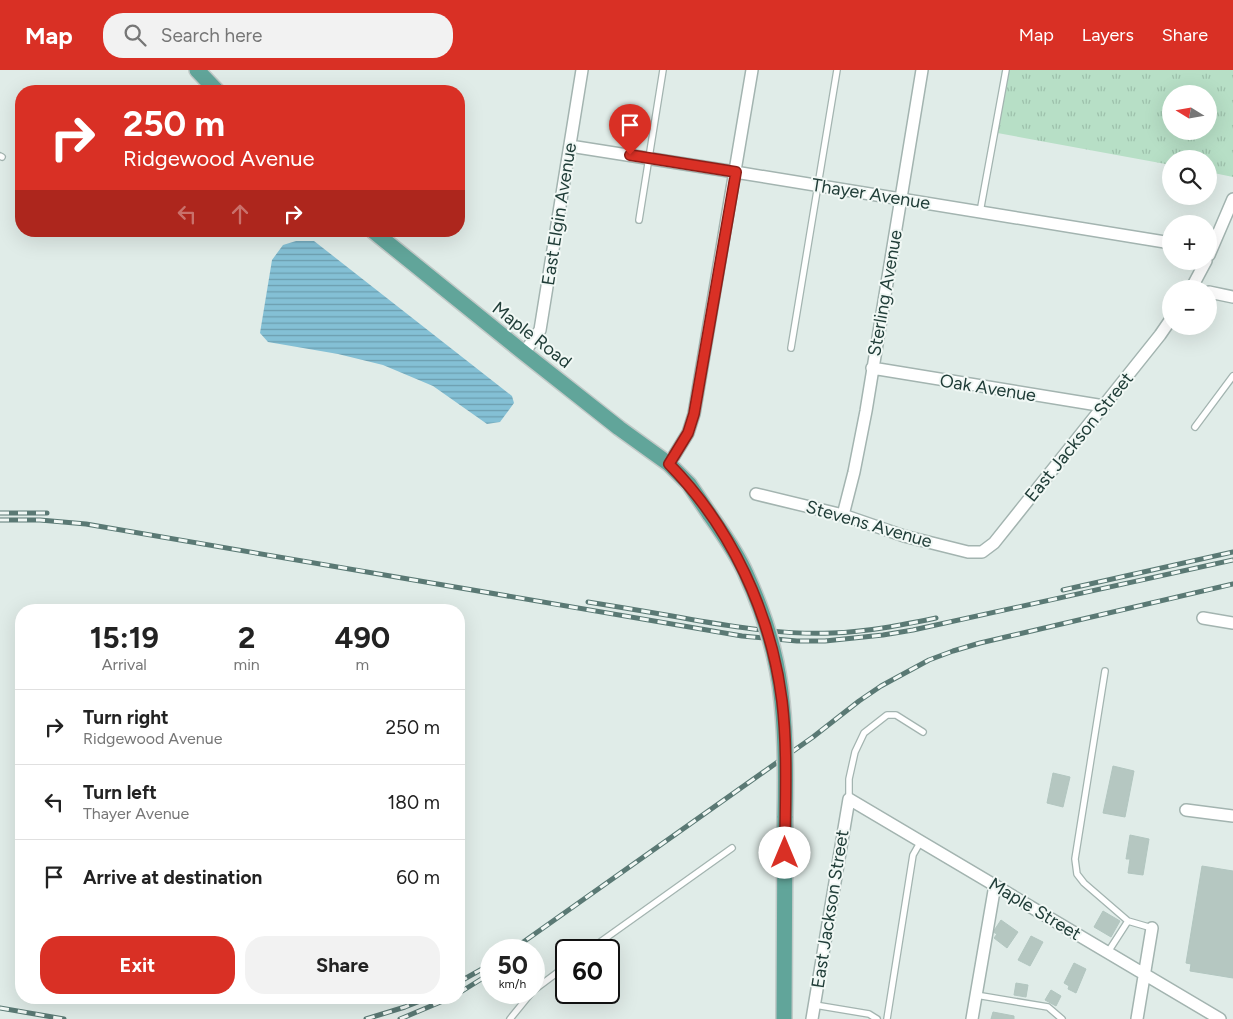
<!DOCTYPE html>
<meta charset="utf-8">
<style>
body{margin:0;font-family:Figtree,sans-serif;background:#f2f2f2;color:#222;height:100vh;display:flex;flex-direction:column;font-size:19px;white-space:nowrap}
*{box-sizing:border-box;margin:0}
p{font-size:16px;color:#767676}
.icon{flex:none;width:28px;height:28px;fill:none;stroke:currentColor;stroke-width:2;stroke-linecap:round;stroke-linejoin:round}
.map{position:relative;flex:1;overflow:hidden}
.details{position:absolute;left:15px;top:534px;width:450px;height:400px;display:flex;flex-direction:column;background:#fff;border-radius:20px;box-shadow:0 5px 20px #0002}
.details>*{flex:none}
.banner{position:absolute;left:15px;top:15px;width:450px;height:152px;border-radius:20px;box-shadow:0 5px 20px #0002;background:#d93025;color:#fff;overflow:hidden}
.needle{width:32px;rotate:281deg}
.fabs{position:absolute;left:1162px;top:15px;display:grid;gap:10px}
.fabs a{display:grid;place-items:center;width:55px;height:55px;border-radius:50%;background:#fff;box-shadow:0 5px 20px #0002;font-size:25px}
.speed{position:absolute;left:480px;top:869px;display:flex;gap:10px;font-size:25px;font-weight:700;text-align:center}
.speed>*{display:grid;place-content:center;width:65px;height:65px;border-radius:50%;background:#fff;box-shadow:0 5px 20px #0002;line-height:1}
.speed small{font-size:12px;font-weight:400}
.speed .limit{border:2px solid #111;border-radius:8px;background:#fff;color:#111}
.pin{position:absolute;display:grid;place-items:center;width:42px;height:42px;color:#fff;margin:-51px -21px;border-radius:50% 50% 50% 0;rotate:-45deg;box-shadow:0 0 5px #0007}
.pin .icon{rotate:45deg}
.me{position:absolute;width:55px;margin:-28px;rotate:0deg;stroke-linejoin:round;filter:drop-shadow(0 0 4px #0008)}
.turn{display:flex;align-items:center;gap:18px;height:105px;padding:0 25px;font-size:22px}
.turn .icon{width:65px;height:65px;stroke-width:2.5}
.turn b{display:block;font-size:35px;line-height:42px}
.lanes{display:flex;align-items:center;height:48px;padding:0 25px;background:#0003;justify-content:center;gap:25px;direction:ltr}
.lanes .off{opacity:.35}
.eta{display:flex;justify-content:space-evenly;align-items:center;height:85px;text-align:center}
.eta b{font-size:30px;font-weight:700;line-height:35px}
.cta{display:flex;gap:10px;margin-top:auto;padding:10px 25px}
.cta a{flex:1;height:58px;border-radius:20px;background:#d93025;color:#fff;font-size:20px;font-weight:700;line-height:58px;text-align:center}
.cta a+a{background:#f2f2f2;color:#222}
ul{padding:0;list-style:none}
li{display:flex;align-items:center;gap:15px;height:75px;padding:0 25px;border-top:1px solid #e0e0e0}
li div{flex:1}
li b{display:block;font-size:19px}
li em{font-style:normal}
header{display:flex;align-items:center;gap:30px;box-sizing:border-box;height:70px;padding:0 25px;background:#d93025;color:#fff}
header strong{font-size:24px}
nav{display:flex;gap:28px;margin-inline-start:auto;font-size:18px}
.search{width:350px;height:45px;background:#f2f2f2;display:flex;align-items:center;gap:12px;box-sizing:border-box;padding:0 18px;border-radius:20px;color:#767676;font-size:19px}
.map>svg:first-child{display:block}
.park{fill:url(#park-tufts);fill-rule:evenodd}
.water{fill:url(#water-rules)}
.building{fill:#b5c7c1;stroke:#b2c6c0}
.lines{fill:none;stroke-linecap:round;stroke-linejoin:round}
.lane-casing{stroke:#a3b4b0;stroke-width:8}
.street-casing{stroke:#a3b4b0;stroke-width:14}
.primary-casing{stroke:#c1c9c7;stroke-width:18}
.lane{stroke:#fff;stroke-width:5.5}
.street{stroke:#fff;stroke-width:11}
.primary{stroke:#61a59a;stroke-width:15}
.rail-casing{stroke:#5a7974;stroke-width:5}
.rail{stroke:#f1f8f5;stroke-width:3;stroke-dasharray:9;stroke-linecap:butt}
.primary-bridge-casing{stroke:#c1c9c7;stroke-width:18;stroke-linecap:butt}
.primary-bridge{stroke:#61a59a;stroke-width:15}
.route-casing{stroke:#8d1f18;stroke-width:12}
.route{stroke:#d93025;stroke-width:9}
.labels{text-anchor:middle;stroke-width:4;stroke-linejoin:round;paint-order:stroke}
.street-label{font-size:18px;fill:#203d38;stroke:#f1f8f5}
</style>
<header>
<strong>Map</strong>
<div class="search"><svg class="icon" aria-label="search" viewBox="0 0 24 24"><circle cx="10" cy="10" r="6"/><path d="M15 15l6 6"/></svg>Search here</div>
<nav><a>Map</a><a>Layers</a><a>Share</a></nav>
</header>
<div class="map">
<svg width="1233" height="949" viewBox="0 0 1233 949">
<defs>
<pattern id="park-tufts" width="24" height="20" patternUnits="userSpaceOnUse" patternTransform="scale(1.25)"><rect width="24" height="20" fill="#b7dfc6"/><path d="M3 7l-1-3M5 7V3M7 7l1-3M15 17l-1-3M17 17v-4M19 17l1-3" fill="none" stroke="#9dc0ab"/></pattern>
<pattern id="water-rules" width="6" height="5" patternUnits="userSpaceOnUse" patternTransform="scale(1.25)"><rect width="6" height="5" fill="#84c0d5"/><path d="M0 2.5h6" fill="none" stroke="#6c9dae"/></pattern>
</defs>
<rect width="100%" height="100%" fill="#e0ece8"/>
<path class="park" d="M1002,0H1233V107L1209,102V89H1171V95L992,62ZM1171,24H1209V61H1171Z"/>
<path class="water" d="M296,171H314L512,326L514,333L500,352L487,354L433,316L383,295L338,284L268,272L260,263L272,190L283,175Z"/>
<path class="building" d="M1113,696L1134,701L1125,747L1103,743Z
M1053,703L1070,707L1063,737L1047,733Z
M1130,765L1149,769L1143,805L1128,803L1130,789H1126Z
M1202,796L1233,801V908L1190,901L1191,894L1186,893Z
M1103,841L1120,851L1111,867L1094,857Z
M1001,850L1018,862L1007,878L994,868L997,864L993,862Z
M1031,866L1043,872L1030,896L1018,890Z
M1074,893L1086,899L1076,923L1068,919L1069,916L1064,913Z
M1016,913L1028,915L1026,927L1014,925Z
M1051,920L1061,926L1056,936L1045,930Z
M993,942L1014,946V949H991Z"/>
<g class="lines">
<g class="lane-casing">
<path id="lane" d="M0,86L2,87
M980,142L1006,0
M639,150L663,0
M791,278L837,0
M1195,357L1233,306
M1105,601L1075,789L1077,804L1084,813L1128,851
M849,729V709L855,682L864,663L887,645H896L923,662
M589,880L732,778
M1108,882L1128,851L1152,858
M534,920L566,896
M976,925L1048,937L1062,949
M815,935L869,944L877,949
M510,949L532,922
M887,949L913,785L921,771"/>
</g>
<g class="street-casing">
<path id="street" d="M570,76L735,102L1171,173
M1209,185L1233,129
M1191,219L1206,191
M1209,222L1233,227
M524,283L540,260L582,0
M872,298L1104,336
M669,394L688,363L694,344L752,0
M756,424L843,445L904,466L968,482H982L994,473L1160,265L1171,249
M843,445L854,402L866,341L922,0
M1203,548L1233,553
M1186,740L1233,746
M812,949L849,729L1220,949
M972,949L995,815
M1137,949L1152,858"/>
</g>
<g class="primary-casing">
<path id="primary" d="M197,0L217,21
M373,161L524,283L619,358L669,394L689,414L710,445
M784,949L785,746"/>
</g>
<use href="#lane" class="lane"/>
<use href="#street" class="street"/>
<use href="#primary" class="primary"/>
<g class="rail-casing">
<path id="rail" d="M0,443H47
M0,450H40L86,454L742,566L797,571H825L883,565L913,560L1233,490
M1063,520L1233,482
M588,532C625,538 662,544 700,551C743,558 787,565 832,563C867,562 902,555 936,548
M512,880L813,667L859,631L881,616L929,590L953,581L980,573L1233,514
M459,912L491,894
M459,923L491,903
M0,938L64,949
M366,949L405,937L428,928
M400,949L450,928"/>
</g>
<use href="#rail" class="rail"/>
<g class="primary-bridge-casing">
<path id="primary-bridge" d="M710,445C723,464 737,483 746,504C764,543 778,589 782,632C786,670 786,708 785,746"/>
</g>
<use href="#primary-bridge" class="primary-bridge"/>
</g>
<g class="lines">
<g class="route-casing">
<path id="route" d="M630,85L736,102L694,344L688,363L669,394C731,457 771,543 782,631C788,681 785,733 785,783"/>
</g>
<use href="#route" class="route"/>
</g>
<g class="labels">
<g class="street-label">
<text transform="translate(871 124) rotate(9)" y="6">Thayer Avenue</text>
<text transform="translate(559 144) rotate(-81)" y="6">East Elgin Avenue</text>
<text transform="translate(885 223) rotate(-80)" y="6">Sterling Avenue</text>
<text transform="translate(532 265) rotate(38)" y="6">Maple Road</text>
<text transform="translate(988 318) rotate(9)" y="6">Oak Avenue</text>
<text transform="translate(1079 367) rotate(-51)" y="6">East Jackson Street</text>
<text transform="translate(869 454) rotate(16)" y="6">Stevens Avenue</text>
<text transform="translate(830 839) rotate(-81)" y="6">East Jackson Street</text>
<text transform="translate(1035 839) rotate(31)" y="6">Maple Street</text>
</g>
</g>
</svg>
<div class="fabs">
<a><svg class="needle" viewBox="-14 -14 28 28"><path d="M0-13l5 13h-10z" fill="#e53935"/><path d="M0 13l5-13h-10z" fill="#767676"/></svg></a>
<a><svg class="icon" aria-label="search" viewBox="0 0 24 24"><circle cx="10" cy="10" r="6"/><path d="M15 15l6 6"/></svg></a>
<a>+</a>
<a>−</a>
</div>
<div class="speed"><div>50<small>km/h</small></div><div class="limit">60</div></div>
<div class="pin" style="left:630px;top:85px;background:#d93025"><svg class="icon" aria-label="arrive" viewBox="0 0 24 24"><path d="M6 21V4h12l-3 4 3 4H6"/></svg></div>
<svg class="me" style="left:785px;top:783px" viewBox="-20 -20 40 40"><circle r="19" fill="#fff"/><path d="M0-13L10 11 0 6-10 11z" fill="#d93025"/></svg>
<div class="banner">
<div class="turn"><svg class="icon" aria-label="right" viewBox="0 0 24 24"><path d="M7 20v-9h11M14 6l5 5-5 5"/></svg><div><b>250 m</b>Ridgewood Avenue</div></div>
<div class="lanes"><svg class="icon off" aria-label="left" viewBox="0 0 24 24"><path d="M17 20v-9H6M10 6l-5 5 5 5"/></svg><svg class="icon off" aria-label="ahead" viewBox="0 0 24 24"><path d="M12 20V5M6 11l6-6 6 6"/></svg><svg class="icon" aria-label="right" viewBox="0 0 24 24"><path d="M7 20v-9h11M14 6l5 5-5 5"/></svg></div>
</div>
<section class="details">
<div class="eta">
<div><b>15:19</b><p>Arrival</p></div>
<div><b>2</b><p>min</p></div>
<div><b>490</b><p>m</p></div>
</div>
<ul>
<li><svg class="icon" aria-label="right" viewBox="0 0 24 24"><path d="M7 20v-9h11M14 6l5 5-5 5"/></svg><div><b>Turn right</b><p>Ridgewood Avenue</p></div><em>250 m</em></li>
<li><svg class="icon" aria-label="left" viewBox="0 0 24 24"><path d="M17 20v-9H6M10 6l-5 5 5 5"/></svg><div><b>Turn left</b><p>Thayer Avenue</p></div><em>180 m</em></li>
<li><svg class="icon" aria-label="arrive" viewBox="0 0 24 24"><path d="M6 21V4h12l-3 4 3 4H6"/></svg><div><b>Arrive at destination</b></div><em>60 m</em></li>
</ul>
<div class="cta"><a>Exit</a><a>Share</a></div>
</section>
</div>
